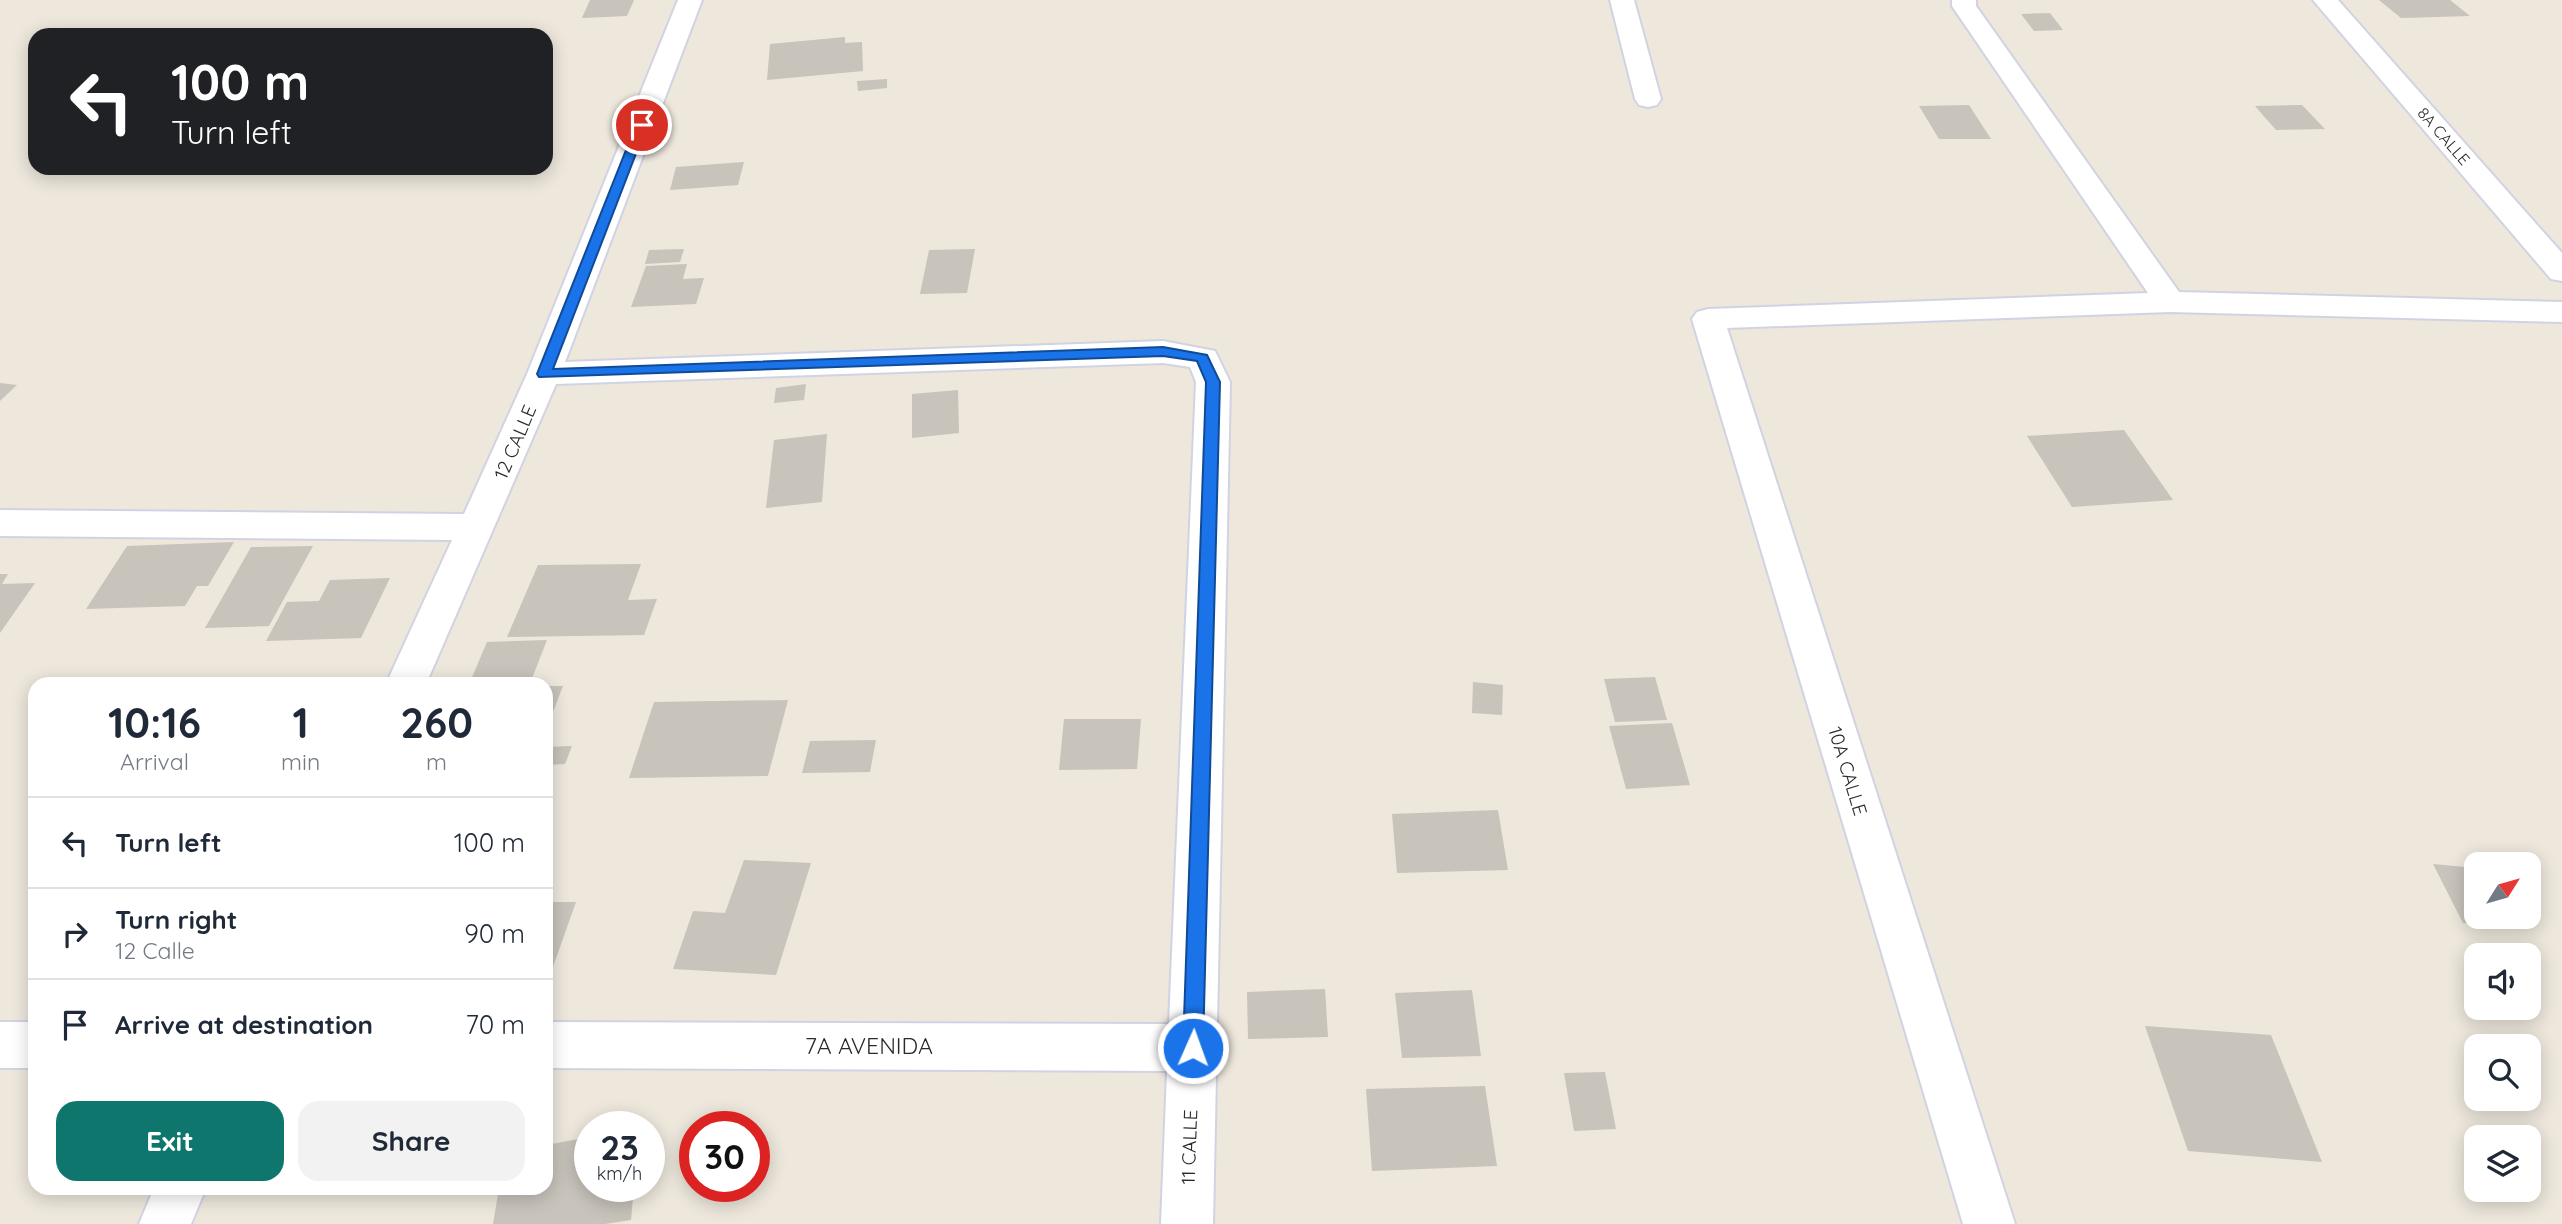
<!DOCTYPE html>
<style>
body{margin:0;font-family:Quicksand,sans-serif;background:#f2f2f3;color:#1f2937;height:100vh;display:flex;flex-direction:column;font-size:26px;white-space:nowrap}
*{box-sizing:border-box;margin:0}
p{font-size:23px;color:#747a83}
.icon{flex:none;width:38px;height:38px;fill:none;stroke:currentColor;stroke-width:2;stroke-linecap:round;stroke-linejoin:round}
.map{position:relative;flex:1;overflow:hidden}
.panel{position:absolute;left:28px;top:677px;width:525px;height:518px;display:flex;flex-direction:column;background:#fff;border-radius:21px;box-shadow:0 4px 18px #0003}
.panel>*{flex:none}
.guide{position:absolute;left:28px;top:28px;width:525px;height:147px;border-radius:21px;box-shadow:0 4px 18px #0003;background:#202124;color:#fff;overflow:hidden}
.needle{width:46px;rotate:53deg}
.buttons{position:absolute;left:2464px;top:852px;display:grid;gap:14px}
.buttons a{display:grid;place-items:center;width:77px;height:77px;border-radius:14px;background:#fff;box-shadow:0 4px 18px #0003;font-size:35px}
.speed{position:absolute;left:574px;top:1111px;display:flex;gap:14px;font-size:35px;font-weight:700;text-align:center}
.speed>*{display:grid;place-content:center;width:91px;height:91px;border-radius:50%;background:#fff;box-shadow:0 4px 18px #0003;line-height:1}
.speed small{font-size:18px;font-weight:400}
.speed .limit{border:10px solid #d22;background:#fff;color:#111}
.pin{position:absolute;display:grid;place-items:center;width:60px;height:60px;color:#fff;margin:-30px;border:4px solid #fff;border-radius:50%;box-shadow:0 2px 7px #0007}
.me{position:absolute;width:77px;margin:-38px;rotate:2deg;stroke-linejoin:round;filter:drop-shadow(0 0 5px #0008)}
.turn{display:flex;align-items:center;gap:24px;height:147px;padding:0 28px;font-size:32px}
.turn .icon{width:91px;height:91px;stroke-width:2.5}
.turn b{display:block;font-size:49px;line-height:60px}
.eta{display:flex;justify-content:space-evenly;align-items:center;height:119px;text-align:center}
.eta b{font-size:42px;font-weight:700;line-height:49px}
.primary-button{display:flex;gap:14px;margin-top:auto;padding:14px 28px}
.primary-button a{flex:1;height:80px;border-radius:21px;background:#0f766e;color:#fff;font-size:28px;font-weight:700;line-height:80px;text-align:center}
.primary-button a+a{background:#f2f2f3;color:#1f2937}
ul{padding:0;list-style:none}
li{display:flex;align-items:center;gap:21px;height:91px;padding:0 28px;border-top:2px solid #e0e1e3}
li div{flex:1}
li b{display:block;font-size:26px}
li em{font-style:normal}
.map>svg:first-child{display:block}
.building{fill:#c8c3bb}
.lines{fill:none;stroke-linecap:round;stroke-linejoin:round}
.street-casing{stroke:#d1d3e3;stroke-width:4}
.street{fill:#fff;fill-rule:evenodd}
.route{fill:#1a73e8;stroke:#114b97;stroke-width:2}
.labels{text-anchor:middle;stroke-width:6;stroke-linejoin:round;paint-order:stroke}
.far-street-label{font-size:16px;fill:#2a2a2a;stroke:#fff}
.street-label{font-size:19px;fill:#2a2a2a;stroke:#fff}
.near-street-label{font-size:23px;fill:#2a2a2a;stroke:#fff}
</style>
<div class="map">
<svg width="2562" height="1224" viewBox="0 0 2562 1224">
<rect width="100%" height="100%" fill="#ede7dc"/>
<path class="building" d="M590,0H634L627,16L582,18Z
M2379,0H2450L2470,16L2401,18Z
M2050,13L2063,30L2034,31L2021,14Z
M845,37V43L862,42L863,71L767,80L770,44Z
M887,79V88L858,91L857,81Z
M1969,105L1991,139H1939L1919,106Z
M2302,105L2325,129L2276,130L2255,106Z
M744,162L738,185L670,190L676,167Z
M684,249L680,262L645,264L649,250Z
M975,249L967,293L920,294L929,250Z
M687,264L683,279L704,278L696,304L631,307L646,266Z
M0,383L17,385L0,401Z
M806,384L804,400L774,403L776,388Z
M958,390L959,433L912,438V394Z
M2124,430L2173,500L2072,507L2027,436Z
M827,434L822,502L766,508L774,440Z
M234,542L208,586H197L185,606L86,609L127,546Z
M313,546L269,626L205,628L251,547Z
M641,564L628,600L657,599L644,635L507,637L538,565Z
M0,574H8L2,584L35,583L0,633Z
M390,578L361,638L266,641L287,602L319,601L330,580Z
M547,640L531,681L470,682L487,642Z
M1655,677L1667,720L1615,722L1604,679Z
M1473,682L1503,685L1502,715L1472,713Z
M546,686H563L546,730Z
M788,700L768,776L629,778L654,702Z
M1064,719H1141L1137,769L1059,770Z
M1672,723L1690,785L1626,789L1609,726Z
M876,740L870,772L802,773L810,741Z
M572,746L565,764L546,765V747Z
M1498,810L1508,870L1397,873L1392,814Z
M744,860L811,863L776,975L673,969L693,911L725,913Z
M2433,864L2476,868V917H2518L2524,927L2463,923Z
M546,902H576L549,978H546Z
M1325,989L1328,1037L1248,1039L1247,992Z
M1472,990L1481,1056L1402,1058L1395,993Z
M2145,1026L2271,1035L2322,1162L2188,1151Z
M1605,1072L1616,1129L1574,1131L1564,1073Z
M1485,1086L1497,1166L1372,1171L1366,1089Z
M590,1137V1186H634L631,1220L605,1224H493L499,1188H546V1145Z"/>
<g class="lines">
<g class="street-casing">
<path id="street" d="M678,0H702L565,362L1163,341L1215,351L1230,382L1213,1224H1161L1167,1071L546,1068V1022L1169,1024L1196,382L1190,367L1163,363L556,384L426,684H386L452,540L0,536V510L464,514L527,374Z
M1610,0H1634L1661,99L1657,105L1648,107L1639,105L1635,99Z
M1952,0H1976V6L2179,292L2562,302V322L2170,312L1727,328L2015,1224H1963L1692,319L1697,312L1708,309L2148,293L1952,6Z
M2313,0H2338L2562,253V281L2551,279Z
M0,1022H35V1068H0Z
M154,1188H206L191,1224H139Z"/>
</g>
<use href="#street" class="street"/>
</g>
<path class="route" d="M642,121L647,125L553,369L1163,347L1207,355L1220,382L1203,1048L1200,1055L1193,1058L1186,1055L1183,1048L1206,382L1197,361L1163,356L539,377L537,374L636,125Z"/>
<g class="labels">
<g class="far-street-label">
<text transform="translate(2444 136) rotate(49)" y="6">8A CALLE</text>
</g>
<g class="street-label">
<text transform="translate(515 442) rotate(-67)" y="7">12 CALLE</text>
<text transform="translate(1848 771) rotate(73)" y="7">10A CALLE</text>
<text transform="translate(1189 1147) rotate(-88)" y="7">11 CALLE</text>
</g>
<g class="near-street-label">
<text x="869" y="1054">7A AVENIDA</text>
</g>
</g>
</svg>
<div class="buttons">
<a><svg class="needle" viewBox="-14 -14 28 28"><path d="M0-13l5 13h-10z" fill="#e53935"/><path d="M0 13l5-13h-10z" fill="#747a83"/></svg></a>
<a><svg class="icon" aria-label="sound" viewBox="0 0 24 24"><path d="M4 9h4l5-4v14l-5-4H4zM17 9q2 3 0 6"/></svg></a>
<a><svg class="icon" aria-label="search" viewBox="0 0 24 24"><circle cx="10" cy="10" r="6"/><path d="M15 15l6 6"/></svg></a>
<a><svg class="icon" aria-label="layers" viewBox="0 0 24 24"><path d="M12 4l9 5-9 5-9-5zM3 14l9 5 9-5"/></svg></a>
</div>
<div class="speed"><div>23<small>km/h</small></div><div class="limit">30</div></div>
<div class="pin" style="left:642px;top:125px;background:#d93025"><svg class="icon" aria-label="arrive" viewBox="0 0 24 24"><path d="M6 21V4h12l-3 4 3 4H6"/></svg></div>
<svg class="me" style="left:1193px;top:1048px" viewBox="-20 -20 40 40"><circle r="17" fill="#1a73e8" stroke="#fff" stroke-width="3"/><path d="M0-11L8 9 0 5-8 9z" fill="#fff"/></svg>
<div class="guide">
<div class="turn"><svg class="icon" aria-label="left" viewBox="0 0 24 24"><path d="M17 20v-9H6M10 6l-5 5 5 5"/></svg><div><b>100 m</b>Turn left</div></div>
</div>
<section class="panel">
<div class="eta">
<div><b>10:16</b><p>Arrival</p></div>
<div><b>1</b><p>min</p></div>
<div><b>260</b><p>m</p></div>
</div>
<ul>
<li><svg class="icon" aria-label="left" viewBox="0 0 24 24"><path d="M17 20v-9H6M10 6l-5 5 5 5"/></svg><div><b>Turn left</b></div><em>100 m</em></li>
<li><svg class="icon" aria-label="right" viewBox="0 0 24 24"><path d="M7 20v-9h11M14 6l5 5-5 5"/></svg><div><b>Turn right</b><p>12 Calle</p></div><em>90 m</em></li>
<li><svg class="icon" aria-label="arrive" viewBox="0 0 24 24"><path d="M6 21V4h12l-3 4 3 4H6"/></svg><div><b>Arrive at destination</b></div><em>70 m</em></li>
</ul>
<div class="primary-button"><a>Exit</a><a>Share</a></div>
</section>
</div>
